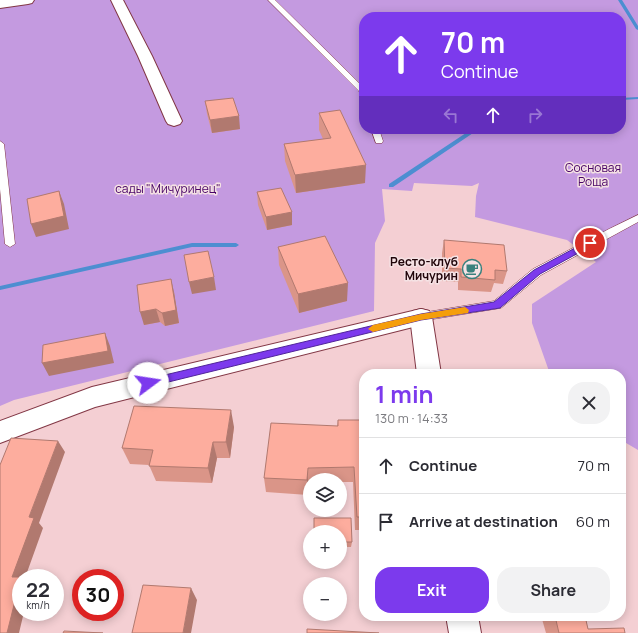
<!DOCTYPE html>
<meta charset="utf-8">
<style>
body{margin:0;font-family:Manrope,sans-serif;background:#f2f2f3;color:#2b2b33;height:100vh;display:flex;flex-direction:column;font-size:15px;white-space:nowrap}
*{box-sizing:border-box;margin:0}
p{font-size:13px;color:#7c7c81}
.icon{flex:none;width:22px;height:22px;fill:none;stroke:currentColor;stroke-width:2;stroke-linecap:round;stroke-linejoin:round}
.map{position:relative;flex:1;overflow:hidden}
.sheet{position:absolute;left:359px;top:369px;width:267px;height:252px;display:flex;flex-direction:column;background:#fff;border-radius:16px;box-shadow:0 2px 10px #0003}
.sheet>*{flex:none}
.hud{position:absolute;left:359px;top:12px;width:267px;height:122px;border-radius:16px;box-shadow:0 2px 10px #0003;background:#7c3aed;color:#fff;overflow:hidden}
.controls{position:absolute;left:303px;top:473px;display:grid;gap:8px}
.controls a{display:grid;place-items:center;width:44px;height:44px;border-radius:50%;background:#fff;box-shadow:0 2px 10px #0003;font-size:20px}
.speed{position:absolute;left:12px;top:569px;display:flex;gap:8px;font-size:20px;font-weight:700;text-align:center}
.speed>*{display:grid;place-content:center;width:52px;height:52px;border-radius:50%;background:#fff;box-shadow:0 2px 10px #0003;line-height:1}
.speed small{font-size:10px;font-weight:400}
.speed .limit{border:6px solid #d22;background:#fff;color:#111}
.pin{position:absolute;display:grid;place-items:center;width:34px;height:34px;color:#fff;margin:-17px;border:2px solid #fff;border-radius:50%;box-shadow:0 1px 4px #0007}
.me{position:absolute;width:44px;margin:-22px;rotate:76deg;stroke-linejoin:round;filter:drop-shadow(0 0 3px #0008)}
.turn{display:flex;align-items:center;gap:14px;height:84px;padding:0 16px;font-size:18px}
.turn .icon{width:52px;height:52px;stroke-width:2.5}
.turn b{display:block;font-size:28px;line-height:34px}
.lanes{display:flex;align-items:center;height:38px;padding:0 16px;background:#0003;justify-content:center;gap:20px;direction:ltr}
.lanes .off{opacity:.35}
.round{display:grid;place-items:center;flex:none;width:42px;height:42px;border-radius:16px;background:#f2f2f3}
.headline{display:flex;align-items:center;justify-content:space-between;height:68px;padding:0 16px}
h1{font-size:24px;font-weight:700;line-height:30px;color:#7c3aed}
.button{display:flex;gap:8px;margin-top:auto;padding:8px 16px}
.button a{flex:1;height:46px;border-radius:16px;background:#7c3aed;color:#fff;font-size:16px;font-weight:700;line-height:46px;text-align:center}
.button a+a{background:#f2f2f3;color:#2b2b33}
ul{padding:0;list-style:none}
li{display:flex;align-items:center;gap:12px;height:56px;padding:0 16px;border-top:1px solid #e1e1e2}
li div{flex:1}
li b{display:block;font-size:15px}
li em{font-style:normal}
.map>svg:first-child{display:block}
.green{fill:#c49ae0;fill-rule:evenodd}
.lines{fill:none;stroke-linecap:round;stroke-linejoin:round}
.stream{fill:#4d8ed1;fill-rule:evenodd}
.lane-casing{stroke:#823745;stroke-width:1}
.street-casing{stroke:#823745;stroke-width:2}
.secondary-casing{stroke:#823745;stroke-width:2}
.lane{fill:#fff;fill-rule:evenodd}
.street{fill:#fff;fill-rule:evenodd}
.secondary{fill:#fff;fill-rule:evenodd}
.wall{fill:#da9588}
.shaded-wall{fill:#b1796f}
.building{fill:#fdad9e;stroke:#b1796f}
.route{fill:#7c3aed;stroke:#51269a}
.slow{fill:#f59e0b}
.labels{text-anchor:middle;stroke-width:3;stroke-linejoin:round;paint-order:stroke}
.park-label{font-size:12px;fill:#480366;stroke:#f5e2e4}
.poi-label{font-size:12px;font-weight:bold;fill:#200409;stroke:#f5e2e4;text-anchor:end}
</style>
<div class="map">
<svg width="638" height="633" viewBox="0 0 638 633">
<rect width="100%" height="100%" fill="#f4cfd3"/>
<path class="green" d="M0,0H638V450L621,440V374H550L532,323V304L596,262L567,240L475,217L476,196L479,183L472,186L414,183L412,191L382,189L385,221L375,243L374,311L14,400L0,406ZM364,17H621V129H364Z"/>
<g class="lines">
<path class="stream" d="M618,0H622L638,26V30L636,29Z
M638,97V99L621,100V98Z
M472,129H479L393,187H389V184Z
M192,243H236L239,245L236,247H192L0,290V286Z"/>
<g class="lane-casing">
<path id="lane" d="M268,0H275L364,88V97H361L359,91Z
M371,129H379L383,141L382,143H376Z
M0,141L4,144L15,244L10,247L5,244L0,189Z
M638,215V222L541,275L501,308L421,321L417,320L415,317L417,314L421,313L494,301L533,269L609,229Z"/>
</g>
<g class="street-casing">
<path id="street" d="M0,0H34L32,3L28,4L0,8Z
M111,0H123L152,56L182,121L180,124L174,126L168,124L166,121L138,56Z
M421,309L429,311L432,317L429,323L95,407L0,443V421L92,387Z"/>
</g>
<g class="secondary-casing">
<path id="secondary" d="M421,309L429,311L432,317L441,374H417L410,317L413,311Z
M446,616H478L481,633H449Z"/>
</g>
<use href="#lane" class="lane"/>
<use href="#street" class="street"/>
<use href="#secondary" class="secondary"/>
</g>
<path class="wall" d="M205,101L240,129L212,133L207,114Z
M319,113L365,183L296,193L285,161L284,144L323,139L319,130Z
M257,192L292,225L267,230L258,205Z
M444,240L507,271L503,284L494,283L491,292L458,290V282L442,281V253Z
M278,247L347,301L299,313L279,265Z
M137,285L174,292L179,323L165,326L160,322L144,325Z
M338,420H364V530H355L353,482H340V480H310V482H308V495L266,492L264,478L337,426Z
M234,427L230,458H217L212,483L156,481L149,465L130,464L122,448Z
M340,532L352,542L351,547H340Z
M545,616H585L588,629L625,633H546L542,619Z"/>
<path class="shaded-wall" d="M239,116L240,129L212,133L210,120Z
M366,165L365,183L296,193L295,175Z
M59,191L64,204L69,229L36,237L31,224Z
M292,212V225L267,230L266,217Z
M214,277L216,290L192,294L189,282Z
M171,279L174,292L179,323L165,326L162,313Z
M348,283L347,301L299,313L298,294Z
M156,309L160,322L144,325L140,312Z
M105,333L110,346L114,363L49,376L42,363Z
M231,410L234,427L230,458L226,442Z
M58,441L65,452L39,523L43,528L25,578H21V612H24L19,633H7L12,577L29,517Z
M213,442L217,458L212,483L208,468Z
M308,468V495L307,480Z
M191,588L197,600L191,633H183Z"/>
<path class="building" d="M233,98L239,116L210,120L205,101Z
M340,110L366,165L295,175L284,144L331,138L319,113Z
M281,188L292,212L266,217L257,192Z
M59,191L64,216L31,224L27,199Z
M325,236L348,283L298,294L278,247Z
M444,240L504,245L507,271L495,270V280L461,277V269L445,268Z
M208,251L214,277L189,282L184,255Z
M171,279L176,310L162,313L156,309L140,312L137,285Z
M105,333L108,351L42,363L43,345Z
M134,406L231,410L226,442H213L208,468L149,466L153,450L122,448Z
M338,420H364V517H357L354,467L308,468L307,480L264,478L271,423L338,426Z
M11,438L58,441L29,517L34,518L12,577H21L7,633H0V465Z
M314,518H351L352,542H340V532H314Z
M143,585L191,588L183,633H132Z
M555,616H585L588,629L624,628L625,633H559Z
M307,629L379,633H307Z
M64,631L103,633H63Z"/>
<path class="route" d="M590,240L593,241V245L540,274L500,308L421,320L148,387L144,386L143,383L144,380L148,379L421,314L494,302L534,270Z"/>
<path class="slow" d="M465,307L469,310L468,313L421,320L373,332L368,329L373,325L421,314Z"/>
<defs>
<g id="cafe-ring" transform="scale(1)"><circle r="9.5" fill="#f5e2e4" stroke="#39817d" stroke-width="1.5"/><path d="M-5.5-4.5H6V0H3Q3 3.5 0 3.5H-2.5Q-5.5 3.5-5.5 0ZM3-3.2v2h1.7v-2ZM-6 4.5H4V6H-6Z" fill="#39817d"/></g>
</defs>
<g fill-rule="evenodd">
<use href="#cafe-ring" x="472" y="269"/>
</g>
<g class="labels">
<g class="park-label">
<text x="593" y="172">Сосновая<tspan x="593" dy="14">Роща</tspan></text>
<text x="168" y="193">сады "Мичуринец"</text>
</g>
<g class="poi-label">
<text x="458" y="266">Ресто-клуб<tspan x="458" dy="14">Мичурин</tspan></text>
</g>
</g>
</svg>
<div class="controls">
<a><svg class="icon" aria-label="layers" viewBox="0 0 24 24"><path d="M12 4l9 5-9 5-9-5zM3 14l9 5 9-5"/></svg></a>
<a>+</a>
<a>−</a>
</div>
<div class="speed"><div>22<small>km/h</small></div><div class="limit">30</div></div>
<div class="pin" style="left:590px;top:243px;background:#d93025"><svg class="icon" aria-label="arrive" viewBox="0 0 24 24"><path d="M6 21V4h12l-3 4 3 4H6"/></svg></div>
<svg class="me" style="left:148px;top:383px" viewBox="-20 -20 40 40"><circle r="19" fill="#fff"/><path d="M0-13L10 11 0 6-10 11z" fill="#7c3aed"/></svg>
<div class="hud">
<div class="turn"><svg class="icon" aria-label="ahead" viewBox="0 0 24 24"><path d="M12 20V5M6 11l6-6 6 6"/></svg><div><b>70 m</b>Continue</div></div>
<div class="lanes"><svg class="icon off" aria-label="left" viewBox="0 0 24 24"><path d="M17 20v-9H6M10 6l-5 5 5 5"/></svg><svg class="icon" aria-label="ahead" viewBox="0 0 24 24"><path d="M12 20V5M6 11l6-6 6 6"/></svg><svg class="icon off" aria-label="right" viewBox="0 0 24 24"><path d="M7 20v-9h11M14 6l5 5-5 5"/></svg></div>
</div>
<section class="sheet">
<div class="headline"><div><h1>1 min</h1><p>130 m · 14:33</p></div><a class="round"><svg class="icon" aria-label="close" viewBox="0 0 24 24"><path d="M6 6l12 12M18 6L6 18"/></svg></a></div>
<ul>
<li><svg class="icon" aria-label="ahead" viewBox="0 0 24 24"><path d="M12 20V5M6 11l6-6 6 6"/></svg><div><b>Continue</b></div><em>70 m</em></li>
<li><svg class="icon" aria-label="arrive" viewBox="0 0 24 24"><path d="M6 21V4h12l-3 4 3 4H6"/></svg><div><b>Arrive at destination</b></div><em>60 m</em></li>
</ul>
<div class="button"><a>Exit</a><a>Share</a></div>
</section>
</div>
